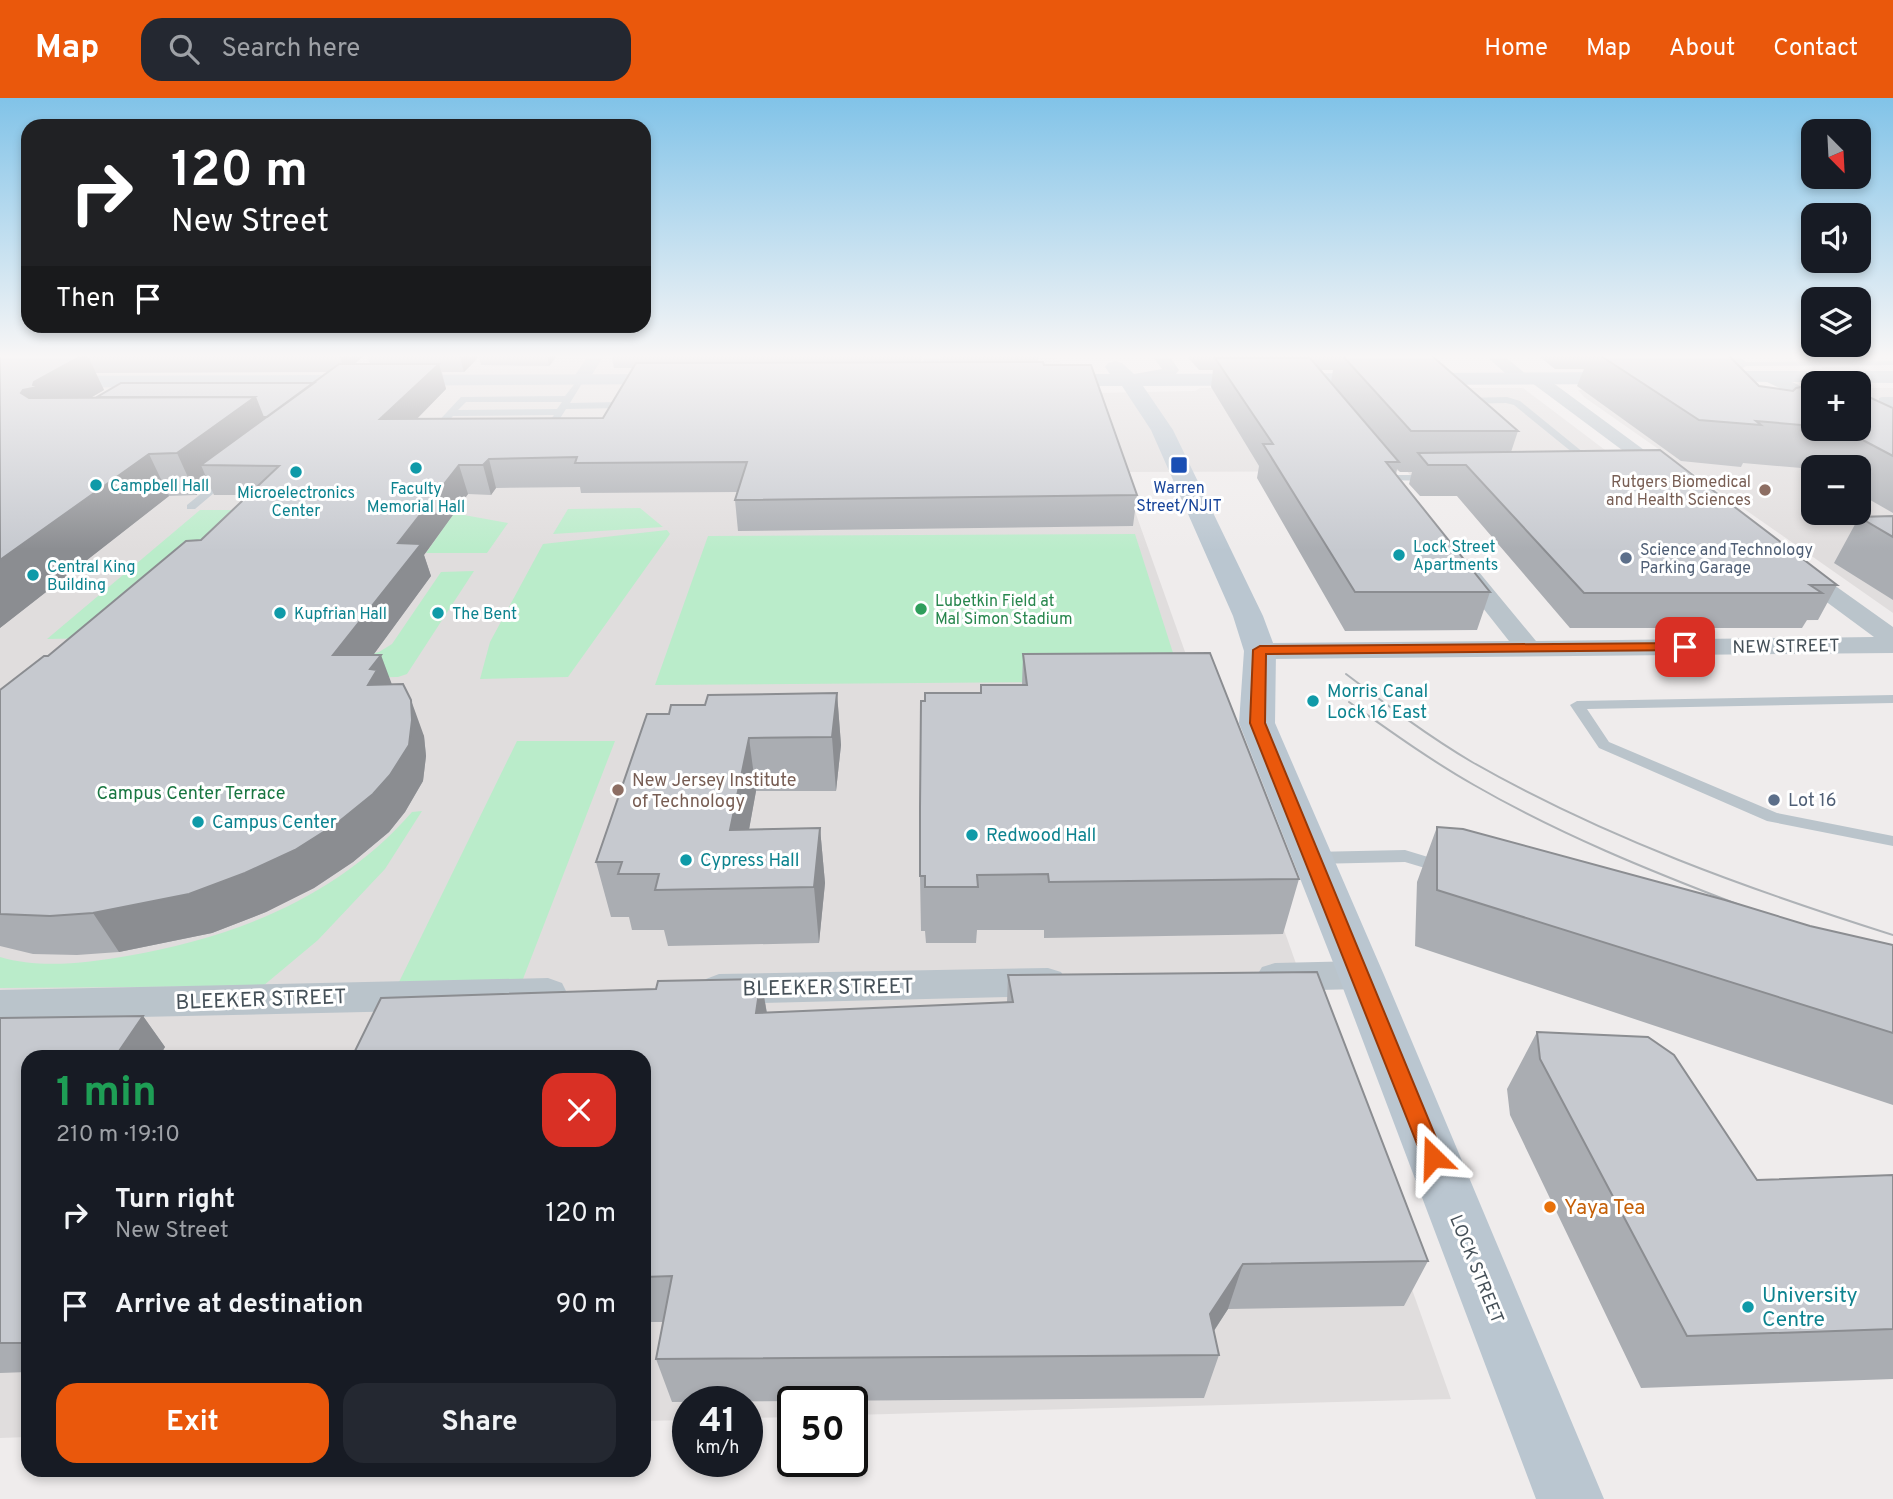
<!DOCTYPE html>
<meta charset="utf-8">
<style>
body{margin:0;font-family:Overpass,sans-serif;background:#242831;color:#f1f3f6;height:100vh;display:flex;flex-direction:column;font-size:26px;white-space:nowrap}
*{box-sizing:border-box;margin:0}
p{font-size:23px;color:#9ea1a6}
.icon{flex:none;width:38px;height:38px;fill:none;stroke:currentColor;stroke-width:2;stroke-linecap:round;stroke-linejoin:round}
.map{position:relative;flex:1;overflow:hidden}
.drawer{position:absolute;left:21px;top:952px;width:630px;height:427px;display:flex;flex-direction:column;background:#171b24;border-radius:21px;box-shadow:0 4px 10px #0003}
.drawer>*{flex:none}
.top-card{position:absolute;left:21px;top:21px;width:630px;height:214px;border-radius:21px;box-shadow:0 4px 10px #0003;background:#202124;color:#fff;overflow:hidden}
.needle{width:46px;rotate:156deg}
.fabs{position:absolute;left:1801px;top:21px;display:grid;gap:14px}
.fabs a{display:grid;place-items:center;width:70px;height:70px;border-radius:14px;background:#171b24;box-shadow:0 4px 10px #0003;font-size:35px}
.speed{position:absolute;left:672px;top:1288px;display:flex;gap:14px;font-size:35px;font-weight:700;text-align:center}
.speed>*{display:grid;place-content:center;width:91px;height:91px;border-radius:50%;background:#171b24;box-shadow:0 4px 10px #0003;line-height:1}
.speed small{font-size:18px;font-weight:400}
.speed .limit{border:4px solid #111;border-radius:10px;background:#fff;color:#111}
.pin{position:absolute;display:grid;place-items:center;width:60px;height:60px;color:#fff;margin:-30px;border-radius:14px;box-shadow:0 4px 10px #0006}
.me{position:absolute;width:77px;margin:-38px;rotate:338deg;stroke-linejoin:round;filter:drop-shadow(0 0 5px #0008)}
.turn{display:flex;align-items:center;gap:24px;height:147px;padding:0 35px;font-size:32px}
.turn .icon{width:91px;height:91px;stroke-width:2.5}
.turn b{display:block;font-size:49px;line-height:60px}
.then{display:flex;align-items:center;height:66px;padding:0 35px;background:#0003;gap:14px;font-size:26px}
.round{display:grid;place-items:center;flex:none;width:74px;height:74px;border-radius:21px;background:#242831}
.overview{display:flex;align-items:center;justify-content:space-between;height:119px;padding:0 35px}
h1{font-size:42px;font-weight:700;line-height:52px;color:#1e9e55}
.button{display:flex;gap:14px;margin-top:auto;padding:14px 35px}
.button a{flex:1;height:80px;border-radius:21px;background:#ea580c;color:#fff;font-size:28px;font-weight:700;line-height:80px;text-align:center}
.button a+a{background:#242831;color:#f1f3f6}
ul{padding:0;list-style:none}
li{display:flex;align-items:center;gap:21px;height:91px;padding:0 35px}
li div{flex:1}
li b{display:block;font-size:26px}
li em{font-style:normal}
header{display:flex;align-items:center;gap:42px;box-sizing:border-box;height:98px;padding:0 35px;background:#ea580c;color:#fff}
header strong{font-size:33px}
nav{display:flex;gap:38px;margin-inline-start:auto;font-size:24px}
.search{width:490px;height:63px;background:#242831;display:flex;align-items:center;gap:18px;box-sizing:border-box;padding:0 24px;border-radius:21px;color:#9ea1a6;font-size:26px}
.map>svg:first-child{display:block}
.education{fill:#e0dddd;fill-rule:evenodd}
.green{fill:#baecca}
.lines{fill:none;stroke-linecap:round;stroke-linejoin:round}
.lane{fill:#bac4cb;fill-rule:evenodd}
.street{fill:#bac4cb;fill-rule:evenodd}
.secondary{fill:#bac6d0;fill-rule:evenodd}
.tram{stroke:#aeb2b6;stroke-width:2}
.wall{fill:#aaadb2;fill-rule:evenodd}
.shaded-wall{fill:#8b8d91}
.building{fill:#c6c9cf;stroke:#8b8d91;stroke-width:2}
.route{fill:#ea580c;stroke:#983908;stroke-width:2}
.transit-dot{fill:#1a4fb4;stroke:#fff;stroke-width:2.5}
.culture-dot{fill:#0f9aa8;stroke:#fff;stroke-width:2.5}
.education-dot{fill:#8d6e63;stroke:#fff;stroke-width:2.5}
.service-dot{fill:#5c6f8a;stroke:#fff;stroke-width:2.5}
.leisure-dot{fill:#2e9e5b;stroke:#fff;stroke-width:2.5}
.food-dot{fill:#e8710a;stroke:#fff;stroke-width:2.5}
.labels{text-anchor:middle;stroke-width:6;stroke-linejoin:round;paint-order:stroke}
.far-education-label{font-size:16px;fill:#785e54;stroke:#fff;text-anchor:end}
.far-culture-label{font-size:16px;fill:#0d838f;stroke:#fff;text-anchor:start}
.far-transit-label{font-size:16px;fill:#164399;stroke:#fff}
.far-service-label{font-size:16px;fill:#4e5e75;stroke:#fff;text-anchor:start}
.far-leisure-label{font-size:16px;fill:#27864d;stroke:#fff;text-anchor:start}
.street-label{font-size:18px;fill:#455058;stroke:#fff}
.culture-label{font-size:18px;fill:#0d838f;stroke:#fff;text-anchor:start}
.education-label{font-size:18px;fill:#785e54;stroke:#fff;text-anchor:start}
.park-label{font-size:18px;fill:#197641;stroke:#fff}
.service-label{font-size:18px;fill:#4e5e75;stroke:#fff;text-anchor:start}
.near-street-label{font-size:21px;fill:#455058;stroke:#fff}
.near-food-label{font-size:21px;fill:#c56008;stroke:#fff;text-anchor:start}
.near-culture-label{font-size:21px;fill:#0d838f;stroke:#fff;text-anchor:start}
</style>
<header>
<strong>Map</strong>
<div class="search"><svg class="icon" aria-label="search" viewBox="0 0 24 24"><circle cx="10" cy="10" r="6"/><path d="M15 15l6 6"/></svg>Search here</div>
<nav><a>Home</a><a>Map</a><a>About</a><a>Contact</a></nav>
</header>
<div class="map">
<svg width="1893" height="1401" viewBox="0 0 1893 1401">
<rect width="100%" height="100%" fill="#efecec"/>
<path class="education" d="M79,256H1051L1094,295L1195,293L1200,290H1523L1654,389L1818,522L1570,530L1457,398H1426L1407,373L1121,374L1451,1301L852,1317V1304H793V1319L747,1320V1304H688V1322L644,1323V959H28V1339L0,1340V299Z
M1813,290V331H1858L1859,290H1893V515L1584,299L1578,292ZM1813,369H1858V415H1813Z"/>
<path class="green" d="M640,410L663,429L553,436L568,411Z
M431,411L508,425L487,455H426L442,432Z
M200,412H244L100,540L47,541Z
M667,432L670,436L568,579L480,581L490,544L543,446Z
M1135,436L1182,583L655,587L708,438Z
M474,473L407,576L398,579L121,582L364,558L379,554L392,546L441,474Z
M517,643H615L523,881L399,884Z
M422,713L385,771L318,842L263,888L0,890V859C40,871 86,865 127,858C236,839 338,799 412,714Z"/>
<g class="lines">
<path class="lane" d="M1893,263V267L1727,268L1723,266L1727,264Z
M580,279L584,282L570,305L620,304L624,307L620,310L566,311L554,330C548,331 539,332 534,328L548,325L554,317L453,318L441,331L433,329L461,299L565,298ZM466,304H562L557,311L458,312Z
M1507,299L1520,303L1595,364V368H1589L1514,307L1506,305L1461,306L1457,303L1461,300Z
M1882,299H1893V313L1879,304V300Z
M225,376L234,378L195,411H187V407Z
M1391,377H1430L1435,380L1430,383L1387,382V378Z
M1893,597V605L1587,611L1609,644L1777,715L1893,738V748L1767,723L1599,650L1570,607L1577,603Z
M1405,752L1451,766L1453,770L1451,774L1445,776L1405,764L1312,766L1304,760L1312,754Z"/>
<path class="street" d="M589,256H605L586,286H574L572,282Z
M924,256H940L936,286H924L922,282Z
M1151,256H1168L1179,272L1173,280L1167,281L1123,286L1121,282L1123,278L1162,271Z
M1484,256H1502L1528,278L1535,275L1541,276L1678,377L1675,381H1661L1528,282L1521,285L1515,284Z
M1716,256H1736L1749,266L1741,271Z
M1771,274L1813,294V306L1765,283L1763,279Z
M1461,460L1469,462L1536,543L1874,539L1790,477L1786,472L1790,467H1806L1893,529V555L1260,561L1251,559L1247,553L1251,547L1260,545L1509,543L1449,467L1453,462Z
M1361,863L1374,867L1380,877L1374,887L1361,891L1275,893L1262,889L1256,879L1262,869L1275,865Z
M1048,870L1061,874L1067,884L1061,894L1048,898L719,906L706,901L700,891L706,881L719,876Z
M548,880L562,885L567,895L562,905L548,910L0,922V892Z"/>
<path class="secondary" d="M1115,263L1122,265L1134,276L1632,274L1639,276L1642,280L1639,284L1632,286L1143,288L1173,332L1263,518L1276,553L1275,625L1384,877L1604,1401H1536L1338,877L1239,625L1244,553L1233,518L1151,332L1122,288H1045L1038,286L1035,282L1038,278L1045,276H1110L1105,269L1108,265Z
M1699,273H1893V285L1692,283L1689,279L1692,275Z
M680,276L687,278L690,282L687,286L0,290V278Z"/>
<path class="tram" d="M1346,576C1387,607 1428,638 1472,664C1605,740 1748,791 1893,837
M1349,604C1390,633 1430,662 1474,687C1559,736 1650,773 1742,808"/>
</g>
<path class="wall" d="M0,256H366L355,266H370L367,256H559L549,268L481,267L479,259L464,274H442L446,291L417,321L603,320L633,270H614L611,256H922L921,264H940V256H1039L1038,264L1044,267L1137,397L1133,428L738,433L735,402L737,394L581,395L580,389L496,390L491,397L468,396L424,457L431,478L373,557L424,638L426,658L423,683L405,714L389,734L353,764L314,790L266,814L212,835L119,854L77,857L33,856L0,848V592L48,558L201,442L248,397H214L209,386L196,397L169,398L0,530ZM328,274L314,285L92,299L104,292L95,275Z
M1185,256H1414L1518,333L1511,354L1837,487L1818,522H1807L1802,530H1570L1457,398H1420L1409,386L1412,374H1400L1397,371L1396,377L1490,494L1477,532L1345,533L1257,380L1259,368L1211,289L1213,272H1199ZM1320,272H1333L1331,284Z
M1536,256H1727L1759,288L1793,293L1813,287V331H1858L1893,310V415L1858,395V369H1813V371L1743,365L1741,369L1681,363L1577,288L1584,271H1555Z
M1752,256H1893V257H1753Z
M1893,418V502L1834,465L1859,419Z
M1023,556L1299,781L1283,836L1044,840V832H977L976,845H926L925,833H921L920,778L925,603L1022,587Z
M837,595L841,647L836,693H756L749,731L820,730L825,785L819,845L668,848L664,832H632L629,819H611L596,764L669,616L705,607Z
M1437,729L1810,828L1893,847V1007L1415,848L1417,784Z
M1008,877L1428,1163L1404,1208L1228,1211L1214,1233L1219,1257L1204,1300L672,1304L656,1261L663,1224H644V959L656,891L761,881L767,915L1007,904Z
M143,918L165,949L159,959H28V1274L0,1275V920Z
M1537,934L1757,1082L1893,1077V1281L1641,1290L1510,1017L1507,991Z"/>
<path class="shaded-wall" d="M85,256H87L104,292L54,321L21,295L23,292L33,287L34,284Z
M339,256H366L345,274Z
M459,256H478L479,259L464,274Z
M547,256H559L549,268Z
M439,266L446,291L389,349L380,321Z
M255,299L270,338L201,367L209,386L196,397L177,355Z
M149,356L169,398L0,530V462Z
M489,361L496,390L491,397L483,367Z
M459,367L468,396L424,457L431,478L347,593L333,557L398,445Z
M381,557L394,592L368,587L370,571Z
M837,595L841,647L836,693L832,639Z
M411,602L424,638L426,658L423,683L405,714L389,734L353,764L314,790L266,814L212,835L119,854L93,815Z
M749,640L756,693L739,787L730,732Z
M820,730L825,785L819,845L814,789Z
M761,881L769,928L756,915Z
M143,918L165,949L159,959H115Z
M1243,1166L1228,1211L1198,1257L1210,1216Z"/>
<path class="building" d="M0,256H85L34,284L33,287L38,289L23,292L21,295L29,300L255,299L177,355L149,356L0,462Z
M1341,256L1431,257L1518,333H1411Z
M1558,256H1589L1560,257Z
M1598,256H1727L1759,288L1793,293L1796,290L1813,287V328L1756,323L1761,327L1699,322Z
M1215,260H1310L1399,364H1386L1490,494H1355L1263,346H1273Z
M1043,264L1044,267H1091L1137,397L735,402L747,364L575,365L577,359L489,361L483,367H459L398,445L421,446L333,557H381L370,571L377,572L368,587L403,586L411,602L412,622L409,647L390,677L373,696L336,726L295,752L245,775L189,796L93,815L50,818L0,816V592L44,558H48L186,443L201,442L279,368L201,367L339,266H439L380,321L603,320L636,265Z
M121,285H314L267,319H263L255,299H97Z
M1858,294L1893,310V358L1842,331H1858Z
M1660,352L1837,487H1810L1822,495H1584L1466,367H1428L1418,355Z
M1893,418V439L1859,419Z
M1210,555L1299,781L1049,784L1048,776L977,777L978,789H925V778H920V709L921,603H925V595H981V587H1027L1023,556Z
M837,595L832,639L749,640L730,732L820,730L814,789L655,792L659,776H618L622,764H596L647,616H669L671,607H705L708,597Z
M1437,729L1463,731L1725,802L1810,828L1893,847V935L1437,792Z
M1317,874L1428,1163L1243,1166L1210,1216L1219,1257L656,1261L672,1178L644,1179V959H352L381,900L656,891L658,883L761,881L756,915L1013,904L1008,877Z
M143,918L115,959H28V1245H0V920Z
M1537,934L1648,939L1674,957L1757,1082L1893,1077V1231L1687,1238L1540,961Z"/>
<linearGradient id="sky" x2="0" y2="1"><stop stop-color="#81c3e8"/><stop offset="0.57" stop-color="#f8f6f6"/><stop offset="1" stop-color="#f8f6f6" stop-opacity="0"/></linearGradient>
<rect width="1893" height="453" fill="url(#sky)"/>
<path class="route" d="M1685,545L1692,549L1690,552L1266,556L1265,625L1444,1059L1441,1066L1433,1069L1425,1066L1250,625L1253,552L1260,548Z"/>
<rect class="transit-dot" x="1170" y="358" width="18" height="18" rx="3.5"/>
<g class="culture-dot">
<circle cx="416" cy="370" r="7"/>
<circle cx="296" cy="374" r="7"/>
<circle cx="96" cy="387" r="7"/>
<circle cx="1399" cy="457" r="7"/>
<circle cx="33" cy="477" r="7"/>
<circle cx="280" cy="515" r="7"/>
<circle cx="438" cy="515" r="7"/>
<circle cx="1313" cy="603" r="7"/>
<circle cx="198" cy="724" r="7"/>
<circle cx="972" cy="737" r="7"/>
<circle cx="686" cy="762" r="7"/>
<circle cx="1748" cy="1209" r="7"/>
</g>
<g class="education-dot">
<circle cx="1765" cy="392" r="7"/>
<circle cx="618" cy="692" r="7"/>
</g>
<g class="service-dot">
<circle cx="1626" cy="460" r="7"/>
<circle cx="1774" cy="702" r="7"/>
</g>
<circle class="leisure-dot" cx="921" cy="511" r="7"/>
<circle class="food-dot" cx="1550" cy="1109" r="7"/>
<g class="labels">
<g class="far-education-label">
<text x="1751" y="389">Rutgers Biomedical<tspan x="1751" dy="18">and Health Sciences</tspan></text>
</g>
<g class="far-culture-label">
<text x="110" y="393">Campbell Hall</text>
<text x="416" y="396" text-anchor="middle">Faculty<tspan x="416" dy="18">Memorial Hall</tspan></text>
<text x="296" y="400" text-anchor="middle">Microelectronics<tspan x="296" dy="18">Center</tspan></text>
<text x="1413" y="454">Lock Street<tspan x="1413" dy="18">Apartments</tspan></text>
<text x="47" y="474">Central King<tspan x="47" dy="18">Building</tspan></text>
<text x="294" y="521">Kupfrian Hall</text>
<text x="452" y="521">The Bent</text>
</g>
<g class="far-transit-label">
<text x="1179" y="395">Warren<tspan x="1179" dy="18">Street/NJIT</tspan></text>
</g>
<g class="far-service-label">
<text x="1640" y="457">Science and Technology<tspan x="1640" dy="18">Parking Garage</tspan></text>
</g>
<g class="far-leisure-label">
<text x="935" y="508">Lubetkin Field at<tspan x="935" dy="18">Mal Simon Stadium</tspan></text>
</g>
<g class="street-label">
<text transform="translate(1786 548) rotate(-1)" y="6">NEW STREET</text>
<text transform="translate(1477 1171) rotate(68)" y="6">LOCK STREET</text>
</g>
<g class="culture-label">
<text x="1327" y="599">Morris Canal<tspan x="1327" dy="21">Lock 16 East</tspan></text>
<text x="212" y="730">Campus Center</text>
<text x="986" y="743">Redwood Hall</text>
<text x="700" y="768">Cypress Hall</text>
</g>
<g class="education-label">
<text x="632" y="688">New Jersey Institute<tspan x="632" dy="21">of Technology</tspan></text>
</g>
<g class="park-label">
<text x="191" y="701">Campus Center Terrace</text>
</g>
<g class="service-label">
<text x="1788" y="708">Lot 16</text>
</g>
<g class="near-street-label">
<text transform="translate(828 889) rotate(-1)" y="7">BLEEKER STREET</text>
<text transform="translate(261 901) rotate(-2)" y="7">BLEEKER STREET</text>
</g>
<g class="near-food-label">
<text x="1564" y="1116">Yaya Tea</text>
</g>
<g class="near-culture-label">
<text x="1762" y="1204">University<tspan x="1762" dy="24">Centre</tspan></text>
</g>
</g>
</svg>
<div class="fabs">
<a><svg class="needle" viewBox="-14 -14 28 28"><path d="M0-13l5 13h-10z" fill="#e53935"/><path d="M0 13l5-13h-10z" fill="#9ea1a6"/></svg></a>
<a><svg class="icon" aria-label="sound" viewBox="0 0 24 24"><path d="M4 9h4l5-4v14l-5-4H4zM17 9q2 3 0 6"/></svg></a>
<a><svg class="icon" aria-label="layers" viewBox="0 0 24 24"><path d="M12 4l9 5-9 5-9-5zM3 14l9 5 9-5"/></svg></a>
<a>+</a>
<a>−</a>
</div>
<div class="speed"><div>41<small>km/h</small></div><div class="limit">50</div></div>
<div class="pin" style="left:1685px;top:549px;background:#d93025"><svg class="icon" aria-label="arrive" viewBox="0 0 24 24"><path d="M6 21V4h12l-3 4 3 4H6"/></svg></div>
<svg class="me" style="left:1433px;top:1059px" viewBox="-20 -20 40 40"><path d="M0-17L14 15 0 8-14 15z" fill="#ea580c" stroke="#fff" stroke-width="4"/></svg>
<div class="top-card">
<div class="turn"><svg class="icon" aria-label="right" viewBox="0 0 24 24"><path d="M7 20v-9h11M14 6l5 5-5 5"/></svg><div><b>120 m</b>New Street</div></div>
<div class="then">Then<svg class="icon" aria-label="arrive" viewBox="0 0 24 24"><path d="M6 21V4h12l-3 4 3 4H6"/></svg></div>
</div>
<section class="drawer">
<div class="overview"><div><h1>1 min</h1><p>210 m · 19:10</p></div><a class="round" style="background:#d93025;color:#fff"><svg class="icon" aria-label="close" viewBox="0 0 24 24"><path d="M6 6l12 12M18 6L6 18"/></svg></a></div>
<ul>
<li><svg class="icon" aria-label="right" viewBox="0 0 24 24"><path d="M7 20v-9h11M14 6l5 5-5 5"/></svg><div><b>Turn right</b><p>New Street</p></div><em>120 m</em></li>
<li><svg class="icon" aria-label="arrive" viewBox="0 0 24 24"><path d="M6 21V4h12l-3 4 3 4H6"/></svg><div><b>Arrive at destination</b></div><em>90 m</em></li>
</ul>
<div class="button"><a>Exit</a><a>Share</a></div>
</section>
</div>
